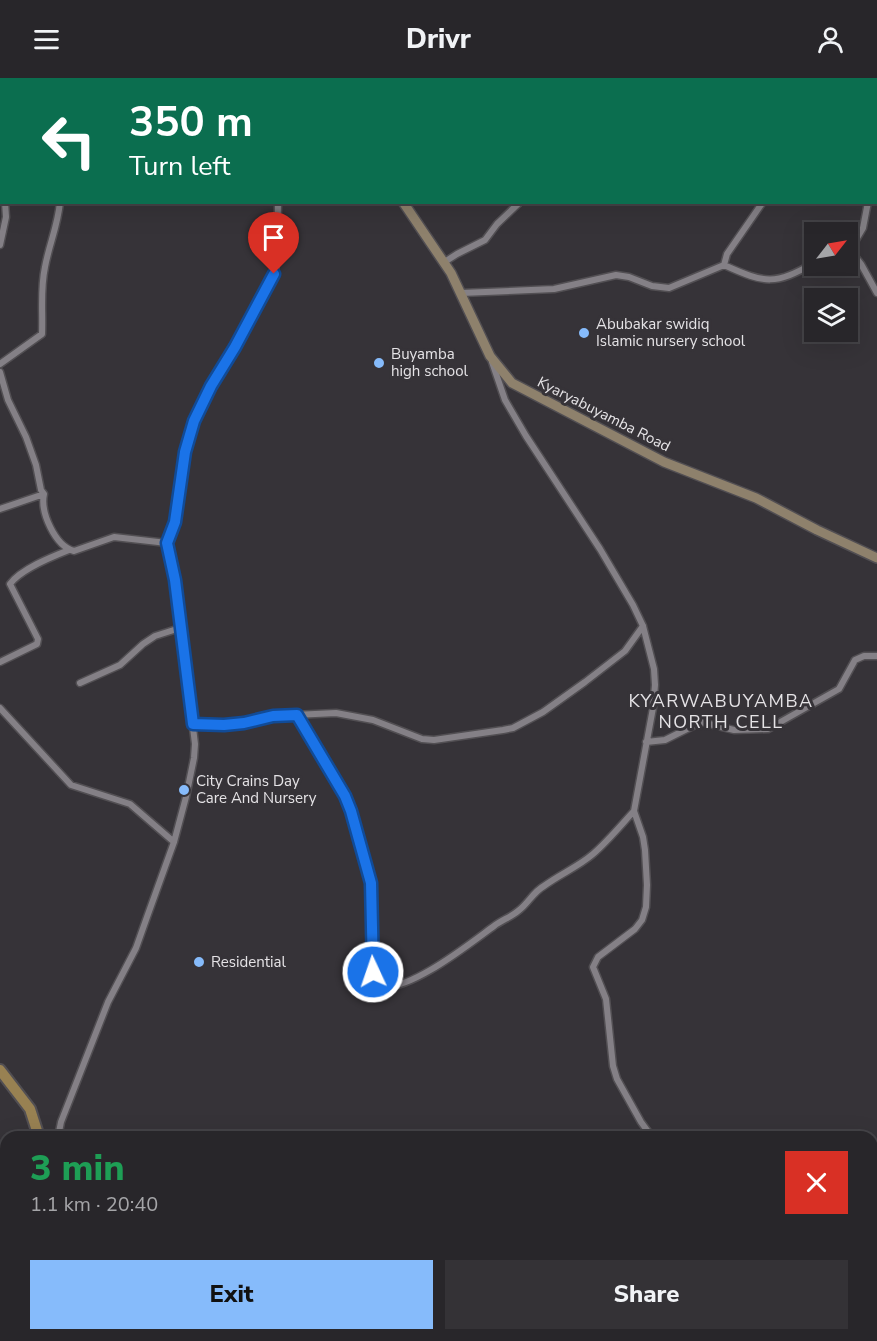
<!DOCTYPE html>
<meta charset="utf-8">
<style>
body{margin:0;font-family:"Nunito Sans",sans-serif;background:#343236;color:#f1f3f6;height:100vh;display:flex;flex-direction:column;font-size:22px;white-space:nowrap}
*{box-sizing:border-box;margin:0}
p{font-size:20px;color:#a5a5a8}
.icon{flex:none;width:33px;height:33px;fill:none;stroke:currentColor;stroke-width:2;stroke-linecap:round;stroke-linejoin:round}
.map{position:relative;flex:1;overflow:hidden}
.panel{position:absolute;left:0px;top:1053px;width:878px;height:210px;display:flex;flex-direction:column;background:#28262a;border-radius:18px 18px 0 0;box-shadow:0 6px 24px #0002,0 0 0 2px #444347}
.panel>*{flex:none}
.banner{position:absolute;left:0px;top:0px;width:878px;height:126px;box-shadow:0 6px 24px #0002,0 0 0 2px #444347;background:#0b6e4f;color:#fff;overflow:hidden}
.needle{width:39px;rotate:59deg}
.fabs{position:absolute;left:804px;top:144px;display:grid;gap:12px}
.fabs a{display:grid;place-items:center;width:54px;height:54px;border-radius:0px;background:#28262a;box-shadow:0 6px 24px #0002,0 0 0 2px #444347;font-size:30px}
.pin{position:absolute;display:grid;place-items:center;width:51px;height:51px;color:#fff;margin:-62px -26px;border-radius:50% 50% 50% 0;rotate:-45deg;box-shadow:0 0 6px #0007}
.pin .icon{rotate:45deg}
.me{position:absolute;width:66px;margin:-33px;rotate:357deg;stroke-linejoin:round;filter:drop-shadow(0 0 4px #0008)}
.turn{display:flex;align-items:center;gap:21px;height:126px;padding:0 30px;font-size:27px}
.turn .icon{width:78px;height:78px;stroke-width:2.5}
.turn b{display:block;font-size:42px;line-height:51px}
.round{display:grid;place-items:center;flex:none;width:63px;height:63px;border-radius:0px;background:#343236}
.head{display:flex;align-items:center;justify-content:space-between;height:102px;padding:0 30px}
h1{font-size:36px;font-weight:800;line-height:45px;color:#1e9e55}
.button{display:flex;gap:12px;margin-top:auto;padding:12px 30px}
.button a{flex:1;height:69px;border-radius:0px;background:#86bbfb;color:#111;font-size:24px;font-weight:800;line-height:69px;text-align:center}
.button a+a{background:#343236;color:#f1f3f6}
header{display:flex;justify-content:space-between;align-items:center;height:78px;padding:0 30px;background:#28262a;font-size:27px;font-weight:800}
.map>svg:first-child{display:block}
.lines{fill:none;stroke-linecap:round;stroke-linejoin:round}
.street-casing{stroke:#524f53;stroke-width:9}
.secondary-casing{stroke:#524f53;stroke-width:12}
.primary-casing{stroke:#524f53;stroke-width:14}
.street{stroke:#848086;stroke-width:6}
.secondary{stroke:#8e816c;stroke-width:9}
.primary{stroke:#988152;stroke-width:10}
.route-casing{stroke:#114b97;stroke-width:15}
.route{stroke:#1a73e8;stroke-width:10}
.poi-dot{fill:#86bbfb;stroke:#363338;stroke-width:2}
.labels{text-anchor:middle;stroke-width:6;stroke-linejoin:round;paint-order:stroke}
.poi-label{font-size:15px;fill:#e5e3e6;stroke:#363338;text-anchor:start}
.street-label{font-size:15px;fill:#e5e3e6;stroke:#363338}
.quarter-label{font-size:18px;letter-spacing:1.5px;fill:#e5e3e6;stroke:#363338}
</style>
<header><svg class="icon" aria-label="menu" viewBox="0 0 24 24"><path d="M4 6h16M4 12h16M4 18h16"/></svg>Drivr<svg class="icon" aria-label="person" viewBox="0 0 24 24"><circle cx="12" cy="8" r="4"/><path d="M4 21q1-7 8-7t8 7"/></svg></header>
<div class="map">
<svg width="877" height="1263" viewBox="0 0 877 1263">
<rect width="100%" height="100%" fill="#363338"/>
<g class="lines">
<g class="street-casing">
<path id="street" d="M754,0L755,2
M21,2L22,0
M90,2V0
M480,2L482,0
M876,93L877,90
M763,124L727,176L724,187C766,206 775,207 814,185
M0,167L6,139L5,124
M848,172H850L861,186L877,215
M850,172L863,150L868,124
M443,185L457,176L485,162L497,146L520,124
M461,215L554,211L616,197L629,199L652,208L669,210L724,187
M492,284L505,322L526,358L600,471L633,527L643,548L654,591L655,607L653,630L634,733L643,759L645,772L647,807L646,829L642,842L635,851L598,879L593,889L606,921L613,988L617,1001L641,1044L652,1059
M0,286L42,256C43,234 40,212 45,189C49,167 58,147 60,124
M0,294L8,322L26,359L36,387L41,412L44,416C40,434 55,468 74,473L114,459L167,465
M0,431L44,416
M0,584L37,566L38,561L10,506C21,491 51,479 69,472
M80,605L120,587L143,566L155,558L180,550
M0,630L71,707L130,726L174,764
M297,637L345,718C356,741 368,782 371,807C374,837 363,881 380,907C406,917 473,863 494,848C502,842 511,839 518,833C528,826 533,814 544,808C560,796 578,789 593,776C608,763 621,747 634,733
M193,646L224,647L244,645L273,638L336,635L373,642L422,661L434,662L503,652L513,650L543,634L585,604L625,573L643,548
M646,664L665,662L701,644L734,652L768,651L839,611L855,582L864,578H877
M58,1059L61,1044L108,924L136,870L147,839L174,764L186,719L194,680L195,666L175,502L167,465L175,444L185,374L194,343L211,308L235,269L274,196L277,182L278,124
M872,1132L877,1131
M0,1199L6,1198
M854,1257L876,1263"/>
</g>
<g class="secondary-casing">
<path id="secondary" d="M256,0L258,2
M403,124L451,195L490,278L512,305L664,384L756,420L817,452L877,480
M240,1257L246,1263"/>
</g>
<g class="primary-casing">
<path id="primary" d="M0,992L30,1031L39,1059
M51,1263V1257"/>
</g>
<use href="#street" class="street"/>
<use href="#secondary" class="secondary"/>
<use href="#primary" class="primary"/>
</g>
<g class="lines">
<g class="route-casing">
<path id="route" d="M274,196L235,269L211,308L194,343L185,374L175,444L167,465L175,502L193,646L224,647L244,645L273,638L297,637L345,718L351,733L371,805L373,894"/>
</g>
<use href="#route" class="route"/>
</g>
<g class="poi-dot">
<circle cx="584" cy="255" r="6"/>
<circle cx="379" cy="285" r="6"/>
<circle cx="184" cy="712" r="6"/>
<circle cx="199" cy="884" r="6"/>
</g>
<g class="labels">
<g class="poi-label">
<text x="596" y="251">Abubakar swidiq<tspan x="596" dy="17">Islamic nursery school</tspan></text>
<text x="391" y="281">Buyamba<tspan x="391" dy="17">high school</tspan></text>
<text x="196" y="708">City Crains Day<tspan x="196" dy="17">Care And Nursery</tspan></text>
<text x="211" y="889">Residential</text>
</g>
<g class="street-label">
<text transform="translate(604 336) rotate(27)" y="5">Kyaryabuyamba Road</text>
</g>
<g class="quarter-label">
<text x="721" y="629">KYARWABUYAMBA<tspan x="721" dy="21">NORTH CELL</tspan></text>
</g>
</g>
</svg>
<div class="fabs">
<a><svg class="needle" viewBox="-14 -14 28 28"><path d="M0-13l5 13h-10z" fill="#e53935"/><path d="M0 13l5-13h-10z" fill="#a5a5a8"/></svg></a>
<a><svg class="icon" aria-label="layers" viewBox="0 0 24 24"><path d="M12 4l9 5-9 5-9-5zM3 14l9 5 9-5"/></svg></a>
</div>
<div class="pin" style="left:274px;top:196px;background:#d93025"><svg class="icon" aria-label="arrive" viewBox="0 0 24 24"><path d="M6 21V4h12l-3 4 3 4H6"/></svg></div>
<svg class="me" style="left:373px;top:894px" viewBox="-20 -20 40 40"><circle r="17" fill="#1a73e8" stroke="#fff" stroke-width="3"/><path d="M0-11L8 9 0 5-8 9z" fill="#fff"/></svg>
<div class="banner">
<div class="turn"><svg class="icon" aria-label="left" viewBox="0 0 24 24"><path d="M17 20v-9H6M10 6l-5 5 5 5"/></svg><div><b>350 m</b>Turn left</div></div>
</div>
<section class="panel">
<div class="head"><div><h1>3 min</h1><p>1.1 km · 20:40</p></div><a class="round" style="background:#d93025;color:#fff"><svg class="icon" aria-label="close" viewBox="0 0 24 24"><path d="M6 6l12 12M18 6L6 18"/></svg></a></div>
<div class="button"><a>Exit</a><a>Share</a></div>
</section>
</div>
